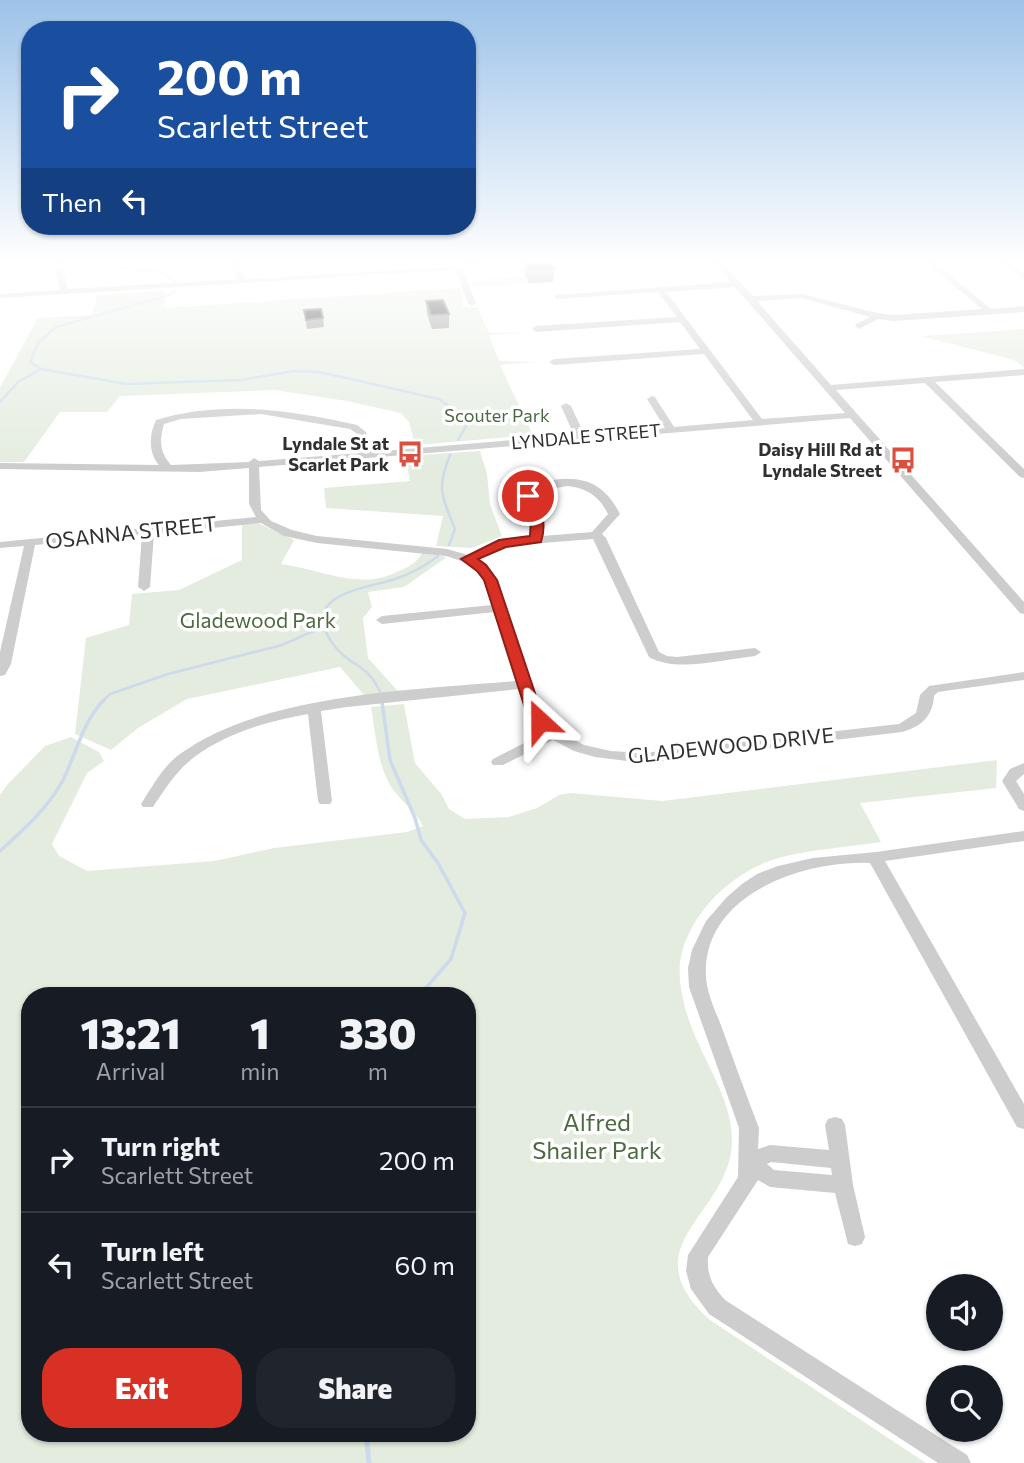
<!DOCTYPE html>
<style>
body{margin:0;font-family:Commissioner,sans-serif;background:#20242c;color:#f1f3f6;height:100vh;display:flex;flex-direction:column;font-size:26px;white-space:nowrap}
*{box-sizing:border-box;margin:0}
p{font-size:23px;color:#9ea1a6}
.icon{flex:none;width:38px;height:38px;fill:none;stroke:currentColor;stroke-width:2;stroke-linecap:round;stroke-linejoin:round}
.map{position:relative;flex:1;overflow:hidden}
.side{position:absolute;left:21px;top:987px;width:455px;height:455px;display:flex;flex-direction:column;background:#171b24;border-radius:28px;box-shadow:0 2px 5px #0004}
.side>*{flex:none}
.guide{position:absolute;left:21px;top:21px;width:455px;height:214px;border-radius:28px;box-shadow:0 2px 5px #0004;background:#1a4fa0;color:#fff;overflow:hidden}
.controls{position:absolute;left:926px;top:1274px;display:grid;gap:14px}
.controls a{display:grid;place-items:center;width:77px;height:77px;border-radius:50%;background:#171b24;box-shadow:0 2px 5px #0004;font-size:35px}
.pin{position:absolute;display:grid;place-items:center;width:60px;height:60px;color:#fff;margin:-30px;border:4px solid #fff;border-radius:50%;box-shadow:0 2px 7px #0007}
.me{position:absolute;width:77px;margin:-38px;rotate:336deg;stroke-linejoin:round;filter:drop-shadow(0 0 5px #0008)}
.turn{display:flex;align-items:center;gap:24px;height:147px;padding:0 21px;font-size:32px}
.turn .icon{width:91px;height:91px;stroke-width:2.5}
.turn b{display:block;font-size:49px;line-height:60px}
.then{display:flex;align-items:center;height:66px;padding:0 21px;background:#0003;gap:14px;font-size:26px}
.eta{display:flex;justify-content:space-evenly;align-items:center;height:119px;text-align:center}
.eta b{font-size:42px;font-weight:800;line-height:49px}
.button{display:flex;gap:14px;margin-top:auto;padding:14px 21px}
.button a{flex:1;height:80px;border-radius:28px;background:#d93025;color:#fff;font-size:28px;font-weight:800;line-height:80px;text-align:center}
.button a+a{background:#20242c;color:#f1f3f6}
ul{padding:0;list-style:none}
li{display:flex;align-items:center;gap:21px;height:105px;padding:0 21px;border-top:2px solid #363941}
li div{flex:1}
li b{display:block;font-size:26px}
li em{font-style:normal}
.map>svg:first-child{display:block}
.green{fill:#e4ecdf;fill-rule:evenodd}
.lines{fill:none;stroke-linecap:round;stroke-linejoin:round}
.stream-far2{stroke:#cddaeb;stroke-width:2.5}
.stream-far1{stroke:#cddaeb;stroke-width:3.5}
.stream{stroke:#cddaeb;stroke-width:5}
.minor{fill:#cdcdcd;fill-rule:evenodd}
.wall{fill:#8b8b8b}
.building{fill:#171717;stroke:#5d5d5d;stroke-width:2}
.route{fill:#d93025;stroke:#8d1f18;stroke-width:2}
.labels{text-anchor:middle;stroke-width:7;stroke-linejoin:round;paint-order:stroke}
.far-park-label{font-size:18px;fill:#4c6a40;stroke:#fff}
.far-street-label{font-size:18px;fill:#303030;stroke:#fff}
.far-poi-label{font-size:18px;font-weight:bold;fill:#303030;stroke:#fff;text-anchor:end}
.street-label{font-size:21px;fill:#303030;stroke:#fff}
.park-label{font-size:21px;fill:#4c6a40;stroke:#fff}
.near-park-label{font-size:24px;fill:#4c6a40;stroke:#fff}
</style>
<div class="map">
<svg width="1024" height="1463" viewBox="0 0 1024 1463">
<rect width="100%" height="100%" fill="#fff"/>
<path class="green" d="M543,262L554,282L474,287L471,280L523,277L520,270L527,269L524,263Z
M459,288L464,300L461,307H477L489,333L525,332L489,335L499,361L536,362L500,365L533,435L415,445L409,422L401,413L347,401L275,390L120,396L107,412H60L24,462H0V387L38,318L92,315L97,295L164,291L165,308Z
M1024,329V368L1014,360L921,336Z
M480,451L487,474L490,504L502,536L472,548L436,546L443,516L326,508L324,488L410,481L405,456Z
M258,523L294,540L281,564C321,569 358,591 397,572C408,567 416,564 422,553L447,557L404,587L368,592L372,607L363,618L368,658L403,697L369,701L340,667L187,699L138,728L111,750L75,734L86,638L129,625L132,594L179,590L242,560V524Z
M404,704L415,763L442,795L449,809L465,819L509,817L537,808L559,795L571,793L662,801L997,760L996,788L860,803L881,842C849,847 814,849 782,857C736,869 691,909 681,957C677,974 682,998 687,1014C699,1055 731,1095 732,1138C734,1214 626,1244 710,1320L926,1463H0V795L7,785L45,746L71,737L99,752L104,761L87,773L52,844L59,856L87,871L214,861L274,848L407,832L423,826C416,812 404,804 395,792C377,769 376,735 371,707ZM30,996H467V1433H30Z"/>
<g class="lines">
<path class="stream-far2" d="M113,262L120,268L162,272L177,283
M176,289L169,295L56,327L38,343L30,362L41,369L126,384L241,380L294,371L319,372L439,399L462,416L466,426L458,440
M0,402L18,382L41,369
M449,545L455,529C442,496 436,490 450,455
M381,694C367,661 350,668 333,644C297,594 365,589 395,579C411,574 425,566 438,556
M103,701L110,694L168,674L282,645L327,625"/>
<path class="stream-far1" d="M382,702L390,760L415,818L421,840L438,863L465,913L451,959L419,996
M0,851C23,830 47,809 62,782C76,755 82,722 104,700"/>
<path class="stream" d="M366,1433L369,1463"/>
<path class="minor" d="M53,262H61L68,289L238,279L229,262H237L246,279L449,267L467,262H479L462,268L476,303L472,306L468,303L455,270L0,298V294L60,290Z
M714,262H722L753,296L802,294L877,313L893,315L982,309L925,262H934L991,309L1024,306V312L893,321L878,319L859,329L855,326L856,324L870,317L802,298L757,301L831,385L1024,369V375L935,382L1024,469V478L1020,477L925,383L836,390L1024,602V614L1020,613L850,418L259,467L261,510L271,521L292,530L317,536L447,549L468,555L499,541L530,537L531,517L523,496C539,477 579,473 599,488C608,494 615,504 620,514L602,534L606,538L659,652L667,656L677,657L755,648L761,652L755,656C725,659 676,673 649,657L593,539L505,546L477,559L496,580L534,692L547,719L557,730L584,745L611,751L643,753L899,724L916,713L920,695L929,686L1024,672V680L938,692L934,696C933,716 921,727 902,732L643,763L595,757L574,751L553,740L503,765H493L491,762L493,759L544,733L534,721L519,689L347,707L321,711L332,801L330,804H320L318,801L308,714C267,721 218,735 186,764C173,776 163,792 153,807H143L141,804C152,787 163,766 180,754C264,693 415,690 516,681L495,612L382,624L376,620L382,616L492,605C483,575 478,565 446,556L317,543L284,536L261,523L154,534L150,587L144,591L138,587L142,535L35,545L11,664L5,675L0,676V652L24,546L0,548V542L256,517L249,504V468L199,472L0,469V463L159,465C148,452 149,435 156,420C222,400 291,410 357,425L366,432L371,452L574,435L561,406L566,403L571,406L584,434L665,428L647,399L652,396L655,397L674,427L753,420L704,354L554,365L549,362L554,359L700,349L680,322L536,332L532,329L536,326L677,317L658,292L557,299L553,297L557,295L731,282ZM735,287L845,413L762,419L666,292ZM261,414L350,429L356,433L361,453L259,461L254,458L249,462L171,465C160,453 159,441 164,424L181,419ZM568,486C587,488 599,496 608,514L592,532L542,536L543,517L534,497L544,490Z
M999,262H1008L1024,273V279Z
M1024,763V774L1016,781L1024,794V811L1019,809L1002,781L1010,769Z
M1024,831V841L885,861L1024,1104V1129L1017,1127L870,863C803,860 701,895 706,977C707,994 716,1012 722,1028C734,1061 746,1095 759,1128L758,1149L770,1145L829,1150L825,1125L828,1119L835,1117L842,1119L845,1125L853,1185L865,1237L862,1244L855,1246L848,1244L835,1193L770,1187L758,1180L708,1257C707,1276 712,1285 725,1300L967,1455L971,1463H938L709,1314L691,1289L686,1271L688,1255L738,1177L739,1128L689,987L688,968L692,950L706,921L727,897L742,884L757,874L778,866L813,858L876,852ZM771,1162L831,1168L832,1175L774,1170L767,1164Z"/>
</g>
<path class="wall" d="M525,262L554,269L553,282L529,283L525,275Z
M426,301L449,314V328L432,329L427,314Z
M304,310L323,318L324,327L307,329Z"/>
<path class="building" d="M525,262H549L554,269L529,270Z
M443,300L449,314L431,315L426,301Z
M321,309L323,318L306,320L304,310Z"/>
<linearGradient id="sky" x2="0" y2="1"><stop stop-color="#9dc3e9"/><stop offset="0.56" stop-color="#fff"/><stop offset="1" stop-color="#fff" stop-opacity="0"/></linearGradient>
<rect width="1024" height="467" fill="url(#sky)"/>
<path class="route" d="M528,492C544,500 546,527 541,542L506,547L478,559L486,565L497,580L540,708L548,721L540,726L535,724L525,708L484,580L477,571L461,559L499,540L530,536L531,517L522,496Z"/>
<defs>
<g id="bus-bare" transform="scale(2.1)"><path d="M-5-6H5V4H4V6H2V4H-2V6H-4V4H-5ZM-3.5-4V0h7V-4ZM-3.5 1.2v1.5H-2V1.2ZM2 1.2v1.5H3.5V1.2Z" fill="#db4f3f" stroke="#fff" stroke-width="2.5" paint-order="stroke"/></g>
</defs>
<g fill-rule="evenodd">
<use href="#bus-bare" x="410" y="454"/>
<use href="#bus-bare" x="903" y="460"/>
</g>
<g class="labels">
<g class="far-park-label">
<text x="497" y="422">Scouter Park</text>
</g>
<g class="far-street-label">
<text transform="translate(586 437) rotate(-5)" y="6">LYNDALE STREET</text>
</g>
<g class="far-poi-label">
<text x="389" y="450">Lyndale St at<tspan x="389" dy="21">Scarlet Park</tspan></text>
<text x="882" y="456">Daisy Hill Rd at<tspan x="882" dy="21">Lyndale Street</tspan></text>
</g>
<g class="street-label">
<text transform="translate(131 533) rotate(-6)" y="7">OSANNA STREET</text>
<text transform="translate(731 746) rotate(-6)" y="7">GLADEWOOD DRIVE</text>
</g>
<g class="park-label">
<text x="258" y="628">Gladewood Park</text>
</g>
<g class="near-park-label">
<text x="597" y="1131">Alfred<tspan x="597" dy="28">Shailer Park</tspan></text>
</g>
</g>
</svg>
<div class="controls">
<a><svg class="icon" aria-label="sound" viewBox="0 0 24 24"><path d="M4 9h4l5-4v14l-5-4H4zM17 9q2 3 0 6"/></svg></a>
<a><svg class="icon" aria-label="search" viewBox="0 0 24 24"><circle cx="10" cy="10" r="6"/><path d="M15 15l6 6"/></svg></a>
</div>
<div class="pin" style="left:528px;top:496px;background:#d93025"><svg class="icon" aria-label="arrive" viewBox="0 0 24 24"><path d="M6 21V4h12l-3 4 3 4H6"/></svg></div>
<svg class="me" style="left:540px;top:721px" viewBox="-20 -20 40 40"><path d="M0-17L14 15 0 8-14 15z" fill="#d93025" stroke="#fff" stroke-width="4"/></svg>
<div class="guide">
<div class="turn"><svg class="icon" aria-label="right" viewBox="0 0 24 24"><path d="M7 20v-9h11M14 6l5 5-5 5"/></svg><div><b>200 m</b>Scarlett Street</div></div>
<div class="then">Then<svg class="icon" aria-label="left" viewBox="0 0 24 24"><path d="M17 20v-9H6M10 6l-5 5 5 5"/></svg></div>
</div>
<section class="side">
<div class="eta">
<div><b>13:21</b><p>Arrival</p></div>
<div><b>1</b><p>min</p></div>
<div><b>330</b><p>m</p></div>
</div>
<ul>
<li><svg class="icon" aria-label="right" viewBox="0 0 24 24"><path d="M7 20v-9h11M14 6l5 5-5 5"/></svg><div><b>Turn right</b><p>Scarlett Street</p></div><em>200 m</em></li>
<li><svg class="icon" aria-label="left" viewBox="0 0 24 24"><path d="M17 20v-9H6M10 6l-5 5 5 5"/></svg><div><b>Turn left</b><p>Scarlett Street</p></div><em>60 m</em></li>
</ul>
<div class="button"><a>Exit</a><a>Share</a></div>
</section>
</div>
